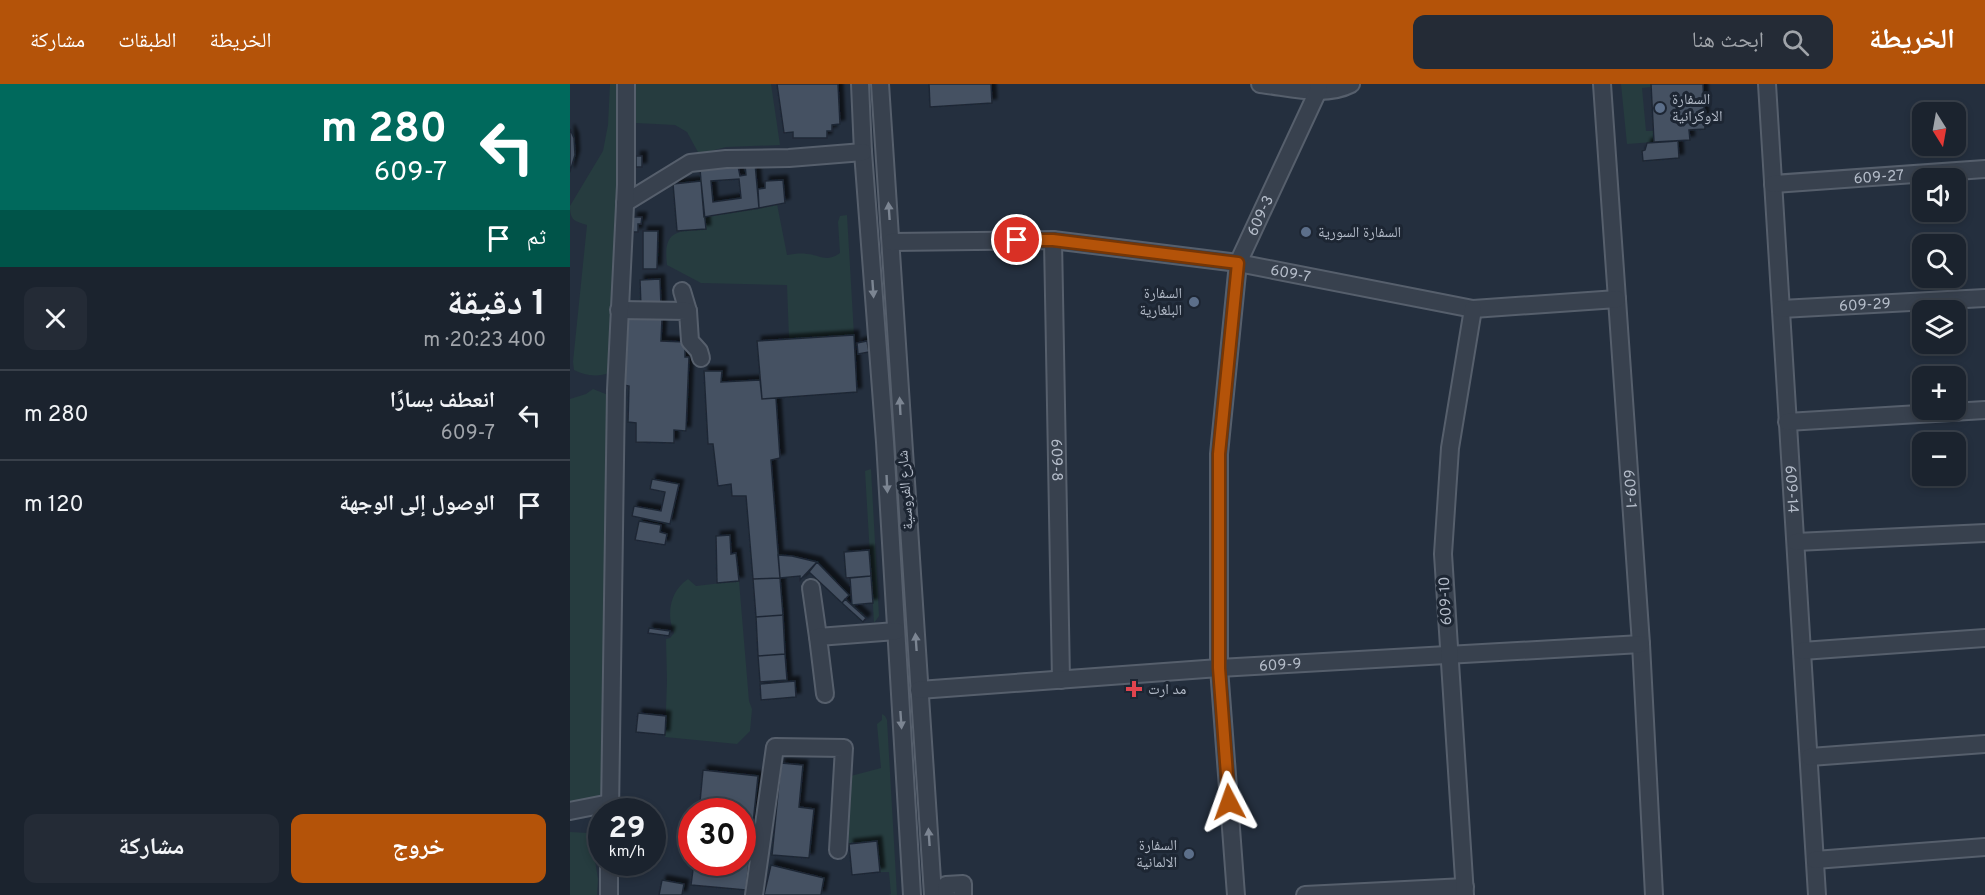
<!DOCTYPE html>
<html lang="ar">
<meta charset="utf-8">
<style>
body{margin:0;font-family:Overpass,"Noto Naskh Arabic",sans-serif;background:#242b36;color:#f1f3f6;direction:rtl;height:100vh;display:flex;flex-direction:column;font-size:22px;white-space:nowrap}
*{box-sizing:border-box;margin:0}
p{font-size:20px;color:#a0a4aa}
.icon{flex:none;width:33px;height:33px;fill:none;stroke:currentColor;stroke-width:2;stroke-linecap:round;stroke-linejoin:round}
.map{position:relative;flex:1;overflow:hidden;direction:ltr}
.drawer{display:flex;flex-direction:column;background:#1b232e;width:570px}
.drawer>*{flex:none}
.top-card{background:#00695c;color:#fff;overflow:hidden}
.needle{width:39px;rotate:169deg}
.fabs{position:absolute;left:1342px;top:18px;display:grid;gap:12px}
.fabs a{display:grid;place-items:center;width:54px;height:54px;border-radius:12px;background:#1b232e;box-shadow:0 3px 9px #0003,0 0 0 2px #39404a;font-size:30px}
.speed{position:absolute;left:18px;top:714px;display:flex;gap:12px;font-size:30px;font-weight:700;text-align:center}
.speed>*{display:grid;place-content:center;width:78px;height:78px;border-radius:50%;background:#1b232e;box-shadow:0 3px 9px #0003,0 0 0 2px #39404a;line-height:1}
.speed small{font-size:15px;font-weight:400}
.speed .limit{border:9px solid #d22;background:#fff;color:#111}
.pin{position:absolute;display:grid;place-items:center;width:51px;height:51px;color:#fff;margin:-26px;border:3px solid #fff;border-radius:50%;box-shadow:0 2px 6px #0007}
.me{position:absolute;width:66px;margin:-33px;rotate:356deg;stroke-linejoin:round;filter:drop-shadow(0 0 4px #0008)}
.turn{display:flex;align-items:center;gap:21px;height:126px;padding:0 24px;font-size:27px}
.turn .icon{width:78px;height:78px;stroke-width:2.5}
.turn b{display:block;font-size:42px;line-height:51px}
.then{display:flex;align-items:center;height:57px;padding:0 24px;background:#0003;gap:12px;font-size:22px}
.round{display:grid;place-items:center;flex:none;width:63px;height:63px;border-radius:12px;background:#242b36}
.head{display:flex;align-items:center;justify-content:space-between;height:102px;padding:0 24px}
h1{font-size:36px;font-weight:700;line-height:45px}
.primary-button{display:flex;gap:12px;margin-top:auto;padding:12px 24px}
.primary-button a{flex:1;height:69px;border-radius:12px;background:#b45309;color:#fff;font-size:24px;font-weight:700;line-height:69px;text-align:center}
.primary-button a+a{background:#242b36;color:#f1f3f6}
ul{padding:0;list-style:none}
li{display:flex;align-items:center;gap:18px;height:90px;padding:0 24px;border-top:2px solid #39404a}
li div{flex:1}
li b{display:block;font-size:22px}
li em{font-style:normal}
header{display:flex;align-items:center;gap:36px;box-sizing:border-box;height:84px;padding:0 30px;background:#b45309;color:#fff}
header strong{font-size:28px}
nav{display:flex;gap:33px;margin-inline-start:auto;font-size:21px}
.search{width:420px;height:54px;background:#242b36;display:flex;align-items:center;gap:15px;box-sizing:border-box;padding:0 21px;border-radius:12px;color:#a0a4aa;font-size:22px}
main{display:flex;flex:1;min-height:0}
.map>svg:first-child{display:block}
.green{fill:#263c3f}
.building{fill:#455162;stroke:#1f2835;stroke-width:1.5;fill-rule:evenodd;filter:url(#shadow)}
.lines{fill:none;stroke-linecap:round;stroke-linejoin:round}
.minor-casing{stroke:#565f6c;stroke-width:20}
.minor{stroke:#38414e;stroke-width:16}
.oneway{fill:#7c8592}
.route-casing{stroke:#753606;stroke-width:15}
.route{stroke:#b45309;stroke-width:10}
.service-dot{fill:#5c6f8a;stroke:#1d2633;stroke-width:2}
.health-dot{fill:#e0444e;stroke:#1d2633;stroke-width:2}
.labels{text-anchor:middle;stroke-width:6;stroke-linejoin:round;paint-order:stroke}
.poi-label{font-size:15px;fill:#b4bcc9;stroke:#1d2633;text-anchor:start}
.street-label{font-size:15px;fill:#b4bcc9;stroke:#1d2633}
</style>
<header>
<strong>الخريطة</strong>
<div class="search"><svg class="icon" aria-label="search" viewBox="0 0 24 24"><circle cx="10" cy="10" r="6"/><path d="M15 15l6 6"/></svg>ابحث هنا</div>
<nav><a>الخريطة</a><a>الطبقات</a><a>مشاركة</a></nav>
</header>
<main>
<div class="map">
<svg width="1415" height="811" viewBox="0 0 1415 811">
<defs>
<filter id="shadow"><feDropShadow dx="4.5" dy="-4.5" stdDeviation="1.5" flood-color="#0009"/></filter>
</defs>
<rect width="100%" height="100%" fill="#242f3e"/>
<path class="green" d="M40,0H50L41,284L39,289C28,293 15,292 4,286L3,278L17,141C5,137 0,137 0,122L33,67L38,41Z
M65,0H201L210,61L156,63L129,70L117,48L105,41L66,39Z
M1051,0H1081V3L1072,4L1076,47H1084V58L1057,60Z
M207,120L217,171C224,170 231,169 237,170C251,171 256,179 270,169L268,138L270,132L277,131L284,251L219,255L217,201L131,199L97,181C93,146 106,148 135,144L134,133Z
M23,305L38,311L33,707L27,714L0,723V315L16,310Z
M301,385L309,532L304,539L295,387Z
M118,495L126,502L169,497L179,617L182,625L180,647L167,660L95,653L97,597L96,555L100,554L104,549C96,530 100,507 118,495Z
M312,630L315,632L317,636L327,811H318L321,810L319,788H310L307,757L279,760L277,693L311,684L307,640L312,636Z
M0,748L18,749L21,752L28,795L27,811H0Z"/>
<path class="building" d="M207,0H268L270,40L262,41V47H257V54H223V48L214,49Z
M359,0H421L422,19L360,23Z
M1081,0H1133L1135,45L1119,46L1120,56L1084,58Z
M0,45L4,54L5,71L0,88Z
M1108,57L1109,74L1073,77L1072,67L1075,66L1077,59Z
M66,72H72V83H66Z
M185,79L189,124L134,133L130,85L168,82L170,92L176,91L175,81ZM169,95L171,114L143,118L141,97Z
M213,96L215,119L189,124L188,105L195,104V97Z
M131,97L136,145L107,147L103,100Z
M63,133H72L71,140H68V148H63Z
M73,147H88L87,185H73Z
M90,195L91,222L71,223L70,196Z
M56,234L92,235L91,257L115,258V273H119L116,347L104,346V359L66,358V339L58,338L59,302L54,301Z
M284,251L287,308L192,315L187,257Z
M297,257L299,268L288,270L287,259Z
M134,287H152L151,298L190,296L192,315L206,314L210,374L201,376L210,494L183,495L176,412H162L161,400L148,402L143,360H138Z
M82,395L109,400L100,440L62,432L64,422L91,427L95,408L80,405Z
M69,437L91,441L90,448L97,450L95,461L65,456Z
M160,451L161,470L166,469L169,497L147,499L146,452Z
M299,466L301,492L276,494L274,468Z
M208,471L222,472L247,478L230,496V492L210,494Z
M247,478L279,511L272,519L239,488Z
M301,492L303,519L282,521L280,494Z
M210,494L213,531L186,533L183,495Z
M275,515L296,534L293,538L272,519Z
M213,531L215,570L188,572L186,533Z
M79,544L100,547L99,552L78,549Z
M215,570L217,596L190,598L188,572Z
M225,597L226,613L191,616L190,600Z
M68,629L96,632L95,651L66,648Z
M211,679L233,681L229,723L244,725L239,774L202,771Z
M133,686L188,692L176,806L121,801L124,778H172V728H129Z
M307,757L310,788L282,791L279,760Z
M201,781L254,794L251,811H194Z
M92,796L114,800L112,811H89Z"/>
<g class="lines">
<g class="minor-casing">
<g id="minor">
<path d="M290,0L293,68L315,358L342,811"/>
<path d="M310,0L363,811"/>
<path d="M690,0C719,3 754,14 781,0"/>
<path id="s1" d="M1032,0L1071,560L1084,811"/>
<path id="s2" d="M1197,0L1247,811"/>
<path id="s3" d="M1203,100L1415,85"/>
<path d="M55,119L120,79L156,75L219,74L293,68"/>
<path id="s4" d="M483,156L491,596"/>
<path id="s5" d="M321,158L483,156L668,179L903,225L1047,215"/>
<path d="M112,207L118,227"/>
<path id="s6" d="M1211,225L1415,214"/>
<path d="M49,226L118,227L120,257L129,267L131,274"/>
<path d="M1217,338L1415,326"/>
<path d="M1226,458L1415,449"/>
<path d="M241,504L248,553"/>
<path d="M1232,567L1415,554"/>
<path id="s7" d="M349,606L649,584L1071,560"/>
<path d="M255,610L248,553L326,547"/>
<path d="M1240,673L1415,660"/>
<path d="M0,727L40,719"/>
<path d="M40,728L46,306L56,101V0"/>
<path d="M1245,776L1415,763"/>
<path d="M39,811V778"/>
<path d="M184,811L205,663L274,664L268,766"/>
<path d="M377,811L376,801L393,800V811"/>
<path id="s8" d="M666,811L649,584V370L668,179L748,7L749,0"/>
<path d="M735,811L895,803"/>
<path d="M895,811L873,470L880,364L903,225"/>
</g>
</g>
<use href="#minor" class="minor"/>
</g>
<defs><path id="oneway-solid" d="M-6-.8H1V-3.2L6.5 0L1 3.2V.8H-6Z" transform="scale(1.5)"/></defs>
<g class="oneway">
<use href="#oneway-solid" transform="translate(319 127) rotate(-94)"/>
<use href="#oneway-solid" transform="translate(303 205) rotate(86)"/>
<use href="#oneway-solid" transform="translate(330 322) rotate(-93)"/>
<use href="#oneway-solid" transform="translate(317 400) rotate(87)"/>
<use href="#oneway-solid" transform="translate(346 558) rotate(-94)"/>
<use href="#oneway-solid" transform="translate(331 636) rotate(86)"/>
<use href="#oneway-solid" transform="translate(359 753) rotate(-94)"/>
</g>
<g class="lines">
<g class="route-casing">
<path id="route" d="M447,156H483L668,179L649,370V584L659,718"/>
</g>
<use href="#route" class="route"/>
</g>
<g class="service-dot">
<circle cx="1090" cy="24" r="6"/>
<circle cx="736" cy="148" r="6"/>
<circle cx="624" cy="218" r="6"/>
<circle cx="619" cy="770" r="6"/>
</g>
<path class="health-dot" d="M561 596h6v6h6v6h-6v6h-6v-6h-6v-6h6z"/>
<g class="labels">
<g class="poi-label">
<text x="1102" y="20">السفارة<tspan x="1102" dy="17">الاوكرانية</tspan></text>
<text x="748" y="153">السفارة السورية</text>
<text x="612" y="214" text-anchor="end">السفارة<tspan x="612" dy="17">البلغارية</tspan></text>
<text x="578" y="610">مد ارت</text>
<text x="607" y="766" text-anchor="end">السفارة<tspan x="607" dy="17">الالمانية</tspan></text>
</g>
<g class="street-label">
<text dy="5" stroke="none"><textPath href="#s3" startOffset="106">609-27</textPath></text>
<text dy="5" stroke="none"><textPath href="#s8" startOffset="686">609-3</textPath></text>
<text dy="5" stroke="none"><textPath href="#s5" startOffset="402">609-7</textPath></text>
<text dy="5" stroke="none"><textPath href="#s6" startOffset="84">609-29</textPath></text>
<text dy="5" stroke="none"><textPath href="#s4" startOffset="220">609-8</textPath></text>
<text dy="5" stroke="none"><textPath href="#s1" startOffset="406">609-1</textPath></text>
<text transform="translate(335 406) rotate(-94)" y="5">شارع الفروسية</text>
<text dy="5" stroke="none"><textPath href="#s2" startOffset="406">609-14</textPath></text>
<text transform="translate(875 517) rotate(-93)" y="5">609-10</text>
<text dy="5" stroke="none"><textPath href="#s7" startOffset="362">609-9</textPath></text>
</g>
</g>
</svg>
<div class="fabs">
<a><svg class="needle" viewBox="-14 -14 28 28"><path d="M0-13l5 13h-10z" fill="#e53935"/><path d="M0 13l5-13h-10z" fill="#a0a4aa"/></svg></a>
<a><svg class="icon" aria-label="sound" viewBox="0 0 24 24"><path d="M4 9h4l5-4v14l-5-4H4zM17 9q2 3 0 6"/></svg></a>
<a><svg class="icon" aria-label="search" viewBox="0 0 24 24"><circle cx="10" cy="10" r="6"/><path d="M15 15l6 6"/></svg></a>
<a><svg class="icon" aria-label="layers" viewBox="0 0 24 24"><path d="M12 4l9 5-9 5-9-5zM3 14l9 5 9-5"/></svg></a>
<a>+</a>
<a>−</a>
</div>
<div class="speed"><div>29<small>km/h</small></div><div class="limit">30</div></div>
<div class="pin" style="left:447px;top:156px;background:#d93025"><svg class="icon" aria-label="arrive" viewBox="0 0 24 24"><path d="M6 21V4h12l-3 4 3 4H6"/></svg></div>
<svg class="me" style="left:659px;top:718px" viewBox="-20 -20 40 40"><path d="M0-17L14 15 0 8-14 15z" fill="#b45309" stroke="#fff" stroke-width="4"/></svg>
</div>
<section class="drawer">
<div class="top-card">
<div class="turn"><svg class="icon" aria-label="left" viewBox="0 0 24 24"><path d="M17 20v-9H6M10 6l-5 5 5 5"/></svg><div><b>280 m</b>609-7</div></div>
<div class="then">ثم<svg class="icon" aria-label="arrive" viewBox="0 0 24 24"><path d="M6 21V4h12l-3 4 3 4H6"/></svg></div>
</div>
<div class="head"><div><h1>1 دقيقة</h1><p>400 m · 20:23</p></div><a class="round"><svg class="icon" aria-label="close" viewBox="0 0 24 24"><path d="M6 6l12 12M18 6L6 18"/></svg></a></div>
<ul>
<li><svg class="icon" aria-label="left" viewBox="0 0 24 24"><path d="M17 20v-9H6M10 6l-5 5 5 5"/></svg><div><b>انعطف يسارًا</b><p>609-7</p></div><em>280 m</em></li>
<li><svg class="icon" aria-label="arrive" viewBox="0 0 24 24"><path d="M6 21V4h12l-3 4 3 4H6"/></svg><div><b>الوصول إلى الوجهة</b></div><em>120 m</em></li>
</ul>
<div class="primary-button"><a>خروج</a><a>مشاركة</a></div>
</section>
</main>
